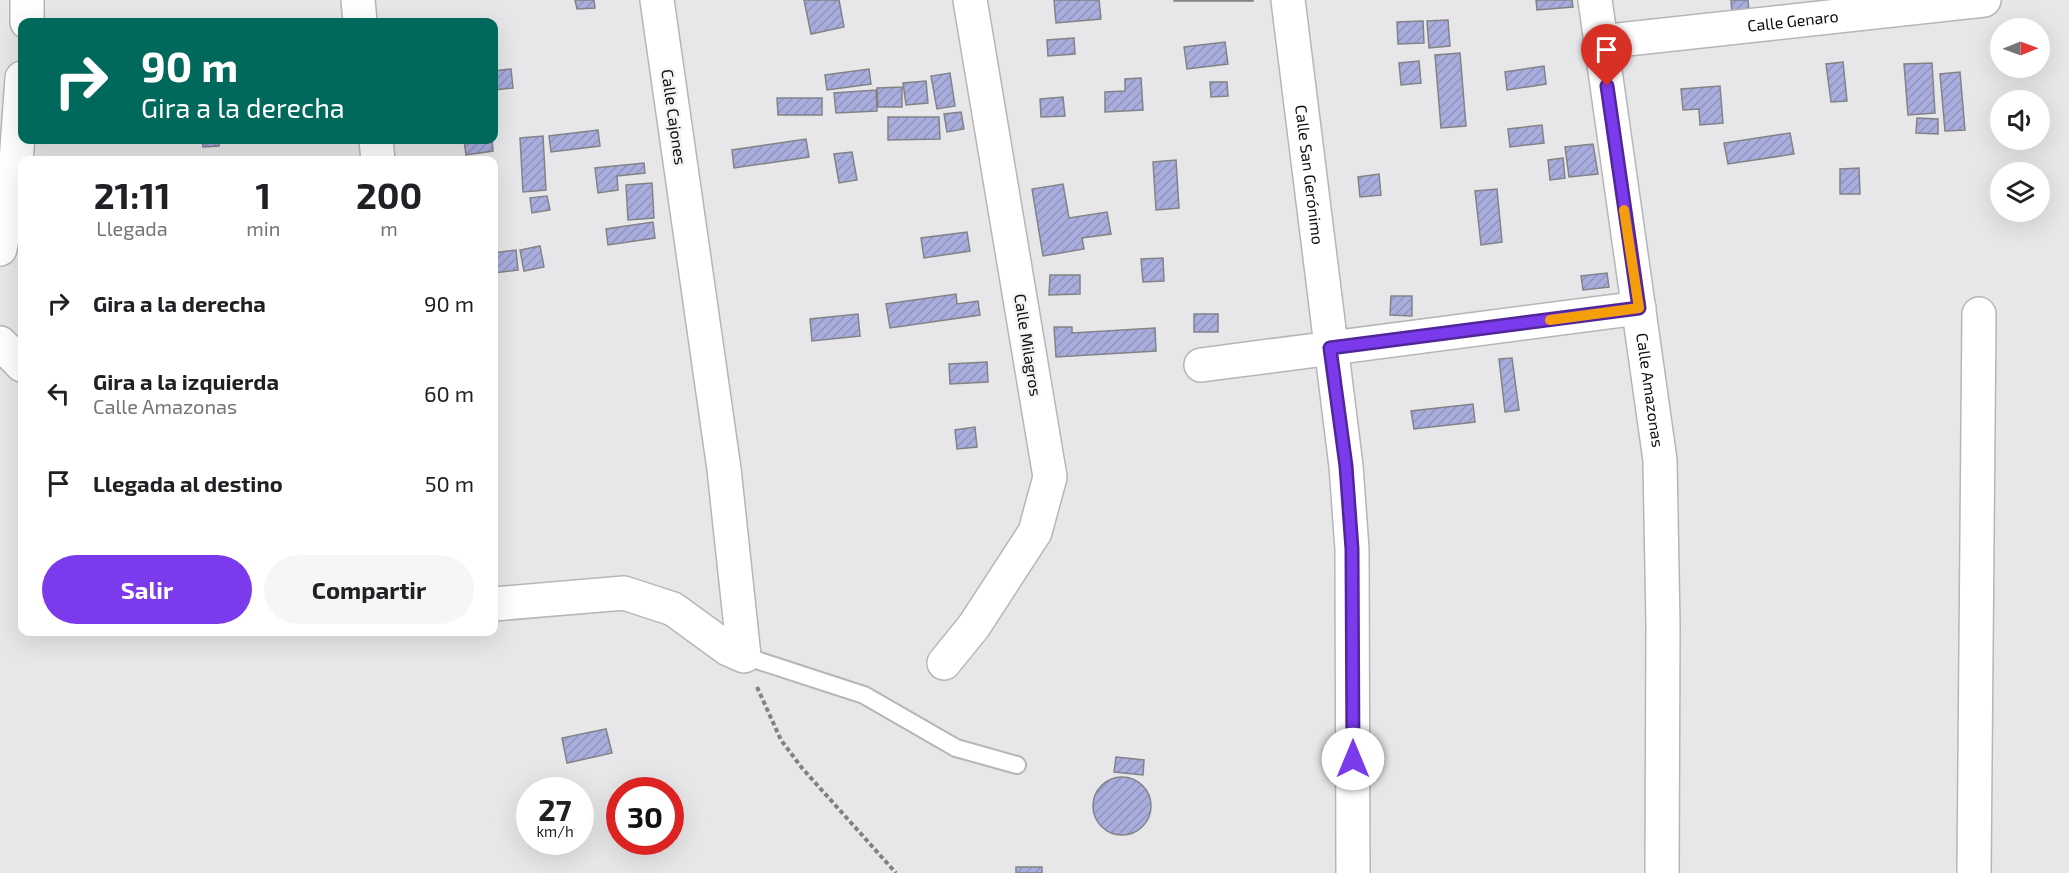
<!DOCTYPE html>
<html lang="es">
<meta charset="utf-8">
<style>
body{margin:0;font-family:"Exo 2",sans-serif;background:#f6f6f6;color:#202124;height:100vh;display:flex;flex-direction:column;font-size:22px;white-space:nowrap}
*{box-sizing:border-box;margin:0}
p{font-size:20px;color:#757577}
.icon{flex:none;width:33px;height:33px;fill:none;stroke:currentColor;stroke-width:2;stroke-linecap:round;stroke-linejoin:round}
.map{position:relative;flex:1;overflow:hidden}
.drawer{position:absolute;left:18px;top:156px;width:480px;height:480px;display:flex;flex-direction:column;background:#fff;border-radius:12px;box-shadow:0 6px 24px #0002}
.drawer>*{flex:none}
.top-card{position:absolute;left:18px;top:18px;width:480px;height:126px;border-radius:12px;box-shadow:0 6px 24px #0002;background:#00695c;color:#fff;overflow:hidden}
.needle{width:39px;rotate:89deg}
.tools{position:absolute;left:1990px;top:18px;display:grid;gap:12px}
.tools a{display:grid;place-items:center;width:60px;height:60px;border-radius:50%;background:#fff;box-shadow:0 6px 24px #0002;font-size:30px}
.speed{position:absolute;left:516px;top:777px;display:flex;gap:12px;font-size:30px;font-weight:700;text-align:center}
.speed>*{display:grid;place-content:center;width:78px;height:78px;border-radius:50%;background:#fff;box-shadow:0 6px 24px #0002;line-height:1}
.speed small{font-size:15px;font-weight:400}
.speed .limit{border:9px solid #d22;background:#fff;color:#111}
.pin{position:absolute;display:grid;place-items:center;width:51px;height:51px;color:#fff;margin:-62px -26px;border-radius:50% 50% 50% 0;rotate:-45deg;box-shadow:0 0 6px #0007}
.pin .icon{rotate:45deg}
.me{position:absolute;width:66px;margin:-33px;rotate:0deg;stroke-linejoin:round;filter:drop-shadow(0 0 4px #0008)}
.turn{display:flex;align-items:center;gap:21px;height:126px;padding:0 24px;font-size:27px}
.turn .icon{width:78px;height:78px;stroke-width:2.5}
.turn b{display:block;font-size:42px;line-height:51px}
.eta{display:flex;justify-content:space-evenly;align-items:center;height:102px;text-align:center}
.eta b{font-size:36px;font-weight:700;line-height:42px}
.cta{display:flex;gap:12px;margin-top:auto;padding:12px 24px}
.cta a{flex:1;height:69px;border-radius:36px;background:#7c3aed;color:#fff;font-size:24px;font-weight:700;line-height:69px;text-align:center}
.cta a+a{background:#f6f6f6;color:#202124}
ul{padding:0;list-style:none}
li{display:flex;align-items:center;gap:18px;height:90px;padding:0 24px}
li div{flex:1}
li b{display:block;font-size:22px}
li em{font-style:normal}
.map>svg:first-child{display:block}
.building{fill:url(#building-hatch);stroke:#838385;stroke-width:1.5}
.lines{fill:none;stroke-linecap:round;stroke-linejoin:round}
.service-casing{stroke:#b6b6b8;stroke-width:20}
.minor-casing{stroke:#b6b6b8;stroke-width:36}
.path{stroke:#818182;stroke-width:4;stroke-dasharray:4.5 3;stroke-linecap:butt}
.service{stroke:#fff;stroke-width:16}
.minor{stroke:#fff;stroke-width:33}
.route-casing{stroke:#51269a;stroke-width:15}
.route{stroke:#7c3aed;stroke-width:10}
.slow{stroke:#f59e0b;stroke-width:10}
.labels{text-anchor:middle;stroke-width:5;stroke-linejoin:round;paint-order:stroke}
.street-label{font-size:16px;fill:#0e0e0f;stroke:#f4f4f7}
</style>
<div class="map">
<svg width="2069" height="873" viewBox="0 0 2069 873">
<defs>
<pattern id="building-hatch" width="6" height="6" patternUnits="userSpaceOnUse" patternTransform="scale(1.5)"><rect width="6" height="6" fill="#a8adde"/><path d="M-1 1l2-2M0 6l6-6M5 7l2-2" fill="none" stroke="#8f94bd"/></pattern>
</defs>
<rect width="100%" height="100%" fill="#e7e7e9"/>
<path class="building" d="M575,0H594L595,8L577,9Z
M804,0H839L844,27L811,34Z
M1054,0H1099L1101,19L1056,23Z
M1253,0V1H1174V0Z
M1536,0H1572L1573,7L1537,10Z
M1731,0H1748L1749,12L1732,13Z
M1448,20L1450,46L1429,48L1427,21Z
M1423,21L1424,43L1398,44L1397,22Z
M1074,38L1075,54L1048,56L1047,40Z
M1225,42L1228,64L1187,69L1184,47Z
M1460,53L1466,126L1441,128L1435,55Z
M1419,61L1421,83L1401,85L1399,63Z
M1843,62L1847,101L1831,102L1826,64Z
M1932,63L1935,113L1908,115L1904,64Z
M1544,66L1546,84L1507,90L1505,72Z
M511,69L513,88L494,90V71Z
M869,69L871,84L827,90L825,75Z
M1960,72L1965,130L1945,131L1940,74Z
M950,73L955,106L937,109L931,76Z
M1141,78L1143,110L1105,112V92L1125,91V79Z
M926,81L928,103L906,105L903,83Z
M1210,82H1227L1228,96L1211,97Z
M1720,86L1723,123L1700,125L1699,109L1683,110L1681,89Z
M902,87V107H878L877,88Z
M876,90L877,111L836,113L834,93Z
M1063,97L1065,116L1041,117L1040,99Z
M777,98H822V115H778Z
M961,112L964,129L947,132L944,114Z
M888,117H939L940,139L888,140Z
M1917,118L1938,119V134L1916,133Z
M1542,125L1544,143L1510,147L1508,129Z
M598,130L600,146L551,152L549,136Z
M1790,133L1794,154L1728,164L1724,143Z
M543,136L546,190L523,192L520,138Z
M806,139L809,157L734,168L732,150Z
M202,140H219V146L203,147Z
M464,140H492L493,151L466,155Z
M1593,144L1598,174L1569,177L1565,147Z
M852,152L857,180L839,183L834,154Z
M1563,158L1565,178L1550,180L1548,160Z
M1176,160L1179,208L1156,210L1153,162Z
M644,163L645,173L617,176L618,190L598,193L595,168Z
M1859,168L1860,194H1840V169Z
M1379,174L1381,195L1360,197L1358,177Z
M652,183L654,218L628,220L626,185Z
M1063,184L1069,218L1107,212L1111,234L1082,238L1084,249L1043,256L1032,189Z
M1497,189L1502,242L1481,245L1475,191Z
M547,196L550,210L532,213L530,198Z
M653,222L655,238L608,245L606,229Z
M967,232L970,251L924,258L921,238Z
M540,246L544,267L524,271L520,250Z
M516,250L518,270L494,273V253Z
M1163,258L1164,281L1143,282L1141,259Z
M1607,273L1609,287L1583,290L1581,276Z
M1050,275H1080V294L1049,295Z
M956,294L957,304L978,301L980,315L890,328L886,304Z
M1391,296H1412V316L1390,315Z
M858,314L860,336L812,341L810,319Z
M1194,314H1218V332H1194Z
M1054,327H1072V333L1155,328L1156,351L1056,357Z
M1512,358L1519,410L1505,412L1499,359Z
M987,362L988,382L950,384L949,364Z
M1473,404L1475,422L1414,429L1411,411Z
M975,427L977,447L957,449L955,430Z
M606,729L612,753L567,763L562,738Z
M1116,757L1144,760L1143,775L1114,772Z
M1093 806a29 29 0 1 1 58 0a29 29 0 1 1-58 0Z
M1016,867H1042V873H1016Z"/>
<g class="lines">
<g class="service-casing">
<path id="service" d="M744,656L864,695L956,748L1017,765"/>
</g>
<g class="minor-casing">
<g id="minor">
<path d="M27,0V22"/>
<path d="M358,0L360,22"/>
<path id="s1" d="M1288,0L1346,466L1352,549L1353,873"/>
<path id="s2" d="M1595,0L1660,460L1663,625L1662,873"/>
<path id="s3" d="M1600,42L1984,0"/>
<path d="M376,140L378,160"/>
<path d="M0,249L16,162L22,78"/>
<path d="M0,343L22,365"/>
<path d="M1201,365L1639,308"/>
<path d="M494,604L624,593L673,609L728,649L744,656L724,469L657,0"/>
<path d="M944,663L974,626L1035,532L1050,477L970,0"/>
<path d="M1974,873L1979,314"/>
</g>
</g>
<path class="path" d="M757,687L781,740L802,768L896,873"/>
<use href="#service" class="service"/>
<use href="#minor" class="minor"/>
</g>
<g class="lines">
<g class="route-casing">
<path id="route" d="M1353,759L1352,549L1346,466L1330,348L1639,308L1607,86"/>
</g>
<use href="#route" class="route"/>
<path class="slow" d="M1550,320L1639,308L1624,210"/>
</g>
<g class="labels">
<g class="street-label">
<text dy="6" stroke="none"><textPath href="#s3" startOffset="194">Calle Genaro</textPath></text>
<text transform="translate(674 117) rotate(82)" y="6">Calle Cajones</text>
<text dy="6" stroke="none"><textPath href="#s1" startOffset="176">Calle San Gerónimo</textPath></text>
<text transform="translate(1028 345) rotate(81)" y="6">Calle Milagros</text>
<text dy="6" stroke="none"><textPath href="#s2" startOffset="394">Calle Amazonas</textPath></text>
</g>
</g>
</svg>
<div class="tools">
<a><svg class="needle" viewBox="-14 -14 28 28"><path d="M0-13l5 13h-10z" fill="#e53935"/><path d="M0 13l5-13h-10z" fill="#757577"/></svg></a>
<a><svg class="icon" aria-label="sound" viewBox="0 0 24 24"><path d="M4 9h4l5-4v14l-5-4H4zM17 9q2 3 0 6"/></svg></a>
<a><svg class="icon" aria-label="layers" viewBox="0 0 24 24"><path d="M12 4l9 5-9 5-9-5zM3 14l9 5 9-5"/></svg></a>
</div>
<div class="speed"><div>27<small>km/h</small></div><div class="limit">30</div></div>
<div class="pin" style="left:1607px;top:86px;background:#d93025"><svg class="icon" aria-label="arrive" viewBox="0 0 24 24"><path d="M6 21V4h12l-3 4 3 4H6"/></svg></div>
<svg class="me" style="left:1353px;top:759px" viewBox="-20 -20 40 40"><circle r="19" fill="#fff"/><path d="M0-13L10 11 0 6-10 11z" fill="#7c3aed"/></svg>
<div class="top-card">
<div class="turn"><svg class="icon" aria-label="right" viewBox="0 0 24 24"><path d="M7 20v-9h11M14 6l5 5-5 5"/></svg><div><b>90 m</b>Gira a la derecha</div></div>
</div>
<section class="drawer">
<div class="eta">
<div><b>21:11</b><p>Llegada</p></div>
<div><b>1</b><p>min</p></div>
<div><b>200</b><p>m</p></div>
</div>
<ul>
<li><svg class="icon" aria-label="right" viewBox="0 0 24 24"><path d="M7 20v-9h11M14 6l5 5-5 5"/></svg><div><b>Gira a la derecha</b></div><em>90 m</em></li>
<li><svg class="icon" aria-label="left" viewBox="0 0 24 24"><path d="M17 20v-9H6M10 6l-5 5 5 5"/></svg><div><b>Gira a la izquierda</b><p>Calle Amazonas</p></div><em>60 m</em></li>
<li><svg class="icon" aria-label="arrive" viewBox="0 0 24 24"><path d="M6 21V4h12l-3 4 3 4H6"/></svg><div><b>Llegada al destino</b></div><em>50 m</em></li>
</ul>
<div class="cta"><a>Salir</a><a>Compartir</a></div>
</section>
</div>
